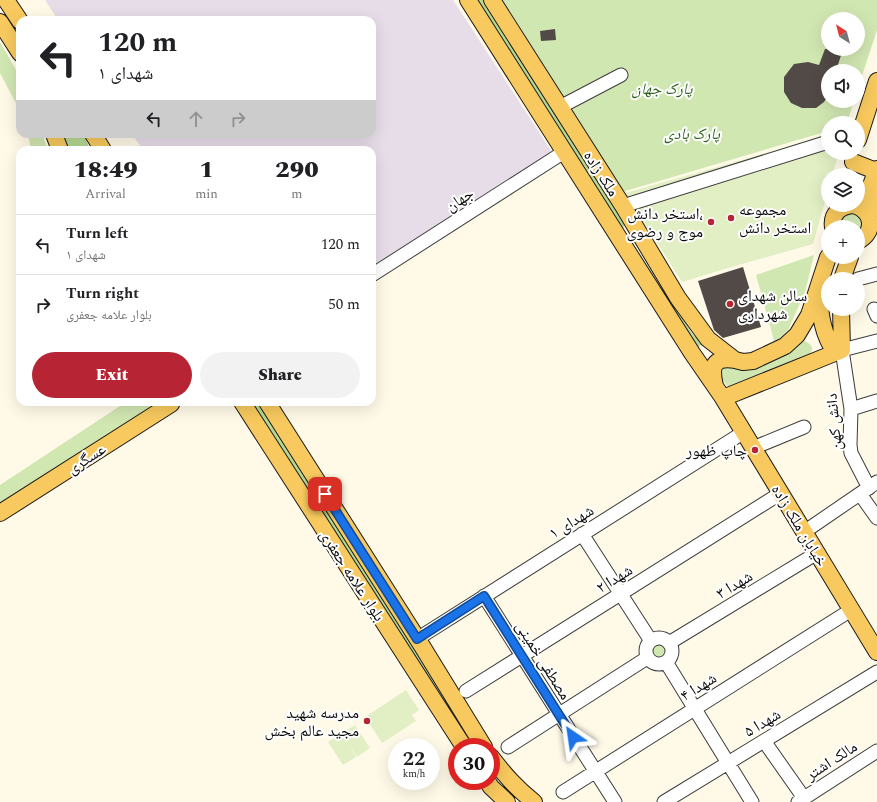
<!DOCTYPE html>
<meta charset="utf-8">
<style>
body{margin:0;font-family:Spectral,"Noto Naskh Arabic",serif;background:#f2f2f2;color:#202124;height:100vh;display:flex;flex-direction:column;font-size:15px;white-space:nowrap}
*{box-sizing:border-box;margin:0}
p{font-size:13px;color:#757577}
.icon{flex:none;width:22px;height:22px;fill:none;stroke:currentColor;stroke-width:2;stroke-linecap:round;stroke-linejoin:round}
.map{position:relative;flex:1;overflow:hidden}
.details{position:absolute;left:16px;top:146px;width:360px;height:260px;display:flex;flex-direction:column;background:#fff;border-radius:12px;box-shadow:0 4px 16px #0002}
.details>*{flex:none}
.top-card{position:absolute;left:16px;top:16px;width:360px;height:122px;border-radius:12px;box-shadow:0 4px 16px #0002;background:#fff;color:#202124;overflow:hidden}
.needle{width:26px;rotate:324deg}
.tools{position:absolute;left:821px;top:12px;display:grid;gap:8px}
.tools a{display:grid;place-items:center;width:44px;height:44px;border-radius:50%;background:#fff;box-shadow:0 4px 16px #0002;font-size:20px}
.speed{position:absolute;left:388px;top:738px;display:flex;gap:8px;font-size:20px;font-weight:700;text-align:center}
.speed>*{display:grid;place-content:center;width:52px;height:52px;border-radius:50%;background:#fff;box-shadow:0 4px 16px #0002;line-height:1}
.speed small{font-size:10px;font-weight:400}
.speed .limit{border:6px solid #d22;background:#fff;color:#111}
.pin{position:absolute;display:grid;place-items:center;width:34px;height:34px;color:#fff;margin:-17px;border-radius:8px;box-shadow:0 2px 6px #0006}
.me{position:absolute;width:44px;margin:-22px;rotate:328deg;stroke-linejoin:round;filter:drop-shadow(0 0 3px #0008)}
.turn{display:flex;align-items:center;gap:14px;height:84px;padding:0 16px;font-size:18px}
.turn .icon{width:52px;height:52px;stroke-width:2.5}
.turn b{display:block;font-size:28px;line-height:34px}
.lanes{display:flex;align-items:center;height:38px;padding:0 16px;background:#0003;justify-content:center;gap:20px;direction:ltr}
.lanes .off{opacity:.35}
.eta{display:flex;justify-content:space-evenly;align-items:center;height:68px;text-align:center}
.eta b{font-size:24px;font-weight:800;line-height:28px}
.action{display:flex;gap:8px;margin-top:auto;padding:8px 16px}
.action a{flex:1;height:46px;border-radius:24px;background:#b72534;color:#fff;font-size:16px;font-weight:800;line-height:46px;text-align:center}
.action a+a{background:#f2f2f2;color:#202124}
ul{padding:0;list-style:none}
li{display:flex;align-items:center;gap:12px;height:60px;padding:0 16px;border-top:1px solid #e0e0e0}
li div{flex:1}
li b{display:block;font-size:15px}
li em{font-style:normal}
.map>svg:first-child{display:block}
.industrial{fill:#e7dde9}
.green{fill:#d1e7b2;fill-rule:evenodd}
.forest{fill:#b5d892}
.pitch{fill:#e2efc4}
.building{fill:#524a46}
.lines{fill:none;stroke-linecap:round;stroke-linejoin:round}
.minor-casing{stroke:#3d3d3d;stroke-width:15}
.major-casing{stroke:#1b1b1b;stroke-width:18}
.minor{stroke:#fff;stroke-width:13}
.major{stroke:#f7c95e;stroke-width:16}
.route-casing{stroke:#114b97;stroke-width:10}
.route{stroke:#1a73e8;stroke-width:7}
.poi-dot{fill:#b72534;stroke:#fff;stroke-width:1.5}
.labels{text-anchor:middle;stroke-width:4;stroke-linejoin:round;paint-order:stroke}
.park-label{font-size:16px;font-style:italic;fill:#2e5f1c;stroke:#fff}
.street-label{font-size:16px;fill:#0a0a0a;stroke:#fff}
.poi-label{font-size:16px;fill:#0a0a0a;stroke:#fff;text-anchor:end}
</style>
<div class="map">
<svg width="877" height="802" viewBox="0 0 877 802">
<rect width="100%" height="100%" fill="#fff9e7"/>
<path class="industrial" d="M45,0H453L552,152L372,266V150H143L132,134H372V20H58Z"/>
<path class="green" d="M503,0H877V30L858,88V71H828V101H854L847,123H828V131L622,192ZM828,19H858V49H828Z
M0,42L20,77V111L0,73Z
M28,134H42L48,150H31Z
M840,210L866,214L858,239V227H835Z
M814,255L805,292L788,330L775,344L756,275Z
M801,340C812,343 817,349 806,357L731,389C723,382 717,376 725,366Z
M126,402H158L0,504V485Z
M647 651a12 12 0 1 1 24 0a12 12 0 1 1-24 0Z"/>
<path class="forest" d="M473,0H486L625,221L623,229L693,335L703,343L695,350Z
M63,134H84L90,150H69Z
M251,402H258L479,747H472L434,686Z"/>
<path class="pitch" d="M828,134V153H839L832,175H828V191L813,244L728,268L682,282L625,193L739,161Z
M406,690L419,710L412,715L416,721L382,743L365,717Z
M355,725L370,748L357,757L349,744L356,757L343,765L328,742Z"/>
<path class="building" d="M555,29L556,40L541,41L540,31Z
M825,49H843L836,71H828V96L824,102L816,108H802L791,103L784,92V77L794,64L808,62L819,65Z
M743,267L761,327L723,338L714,330L698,281Z"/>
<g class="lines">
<g class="minor-casing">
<path id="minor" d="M560,107L621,75
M623,206L828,142
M372,275L564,152
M858,279L877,274
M874,309L877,316
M851,409L877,401
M753,448L804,427
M869,488L851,453L850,445L851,409L842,350L877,341
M860,494L877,518
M804,532L877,482
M582,534L651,641
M484,596L615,802
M646 651a13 13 0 1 1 26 0a13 13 0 1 1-26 0Z
M417,639L744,432
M669,643L817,553
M666,662L752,802
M466,691L781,493
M764,741L804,798
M508,747L647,658
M563,792L851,610
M664,802L877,672
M798,802L877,751"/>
</g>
<g class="major-casing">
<path id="major" d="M6,0L20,21
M468,0L692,353L723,398L877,652
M492,0L623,206L678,298L708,339L735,360L743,362L753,361L785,346L797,335L809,315L828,257
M0,22L20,53
M54,134L60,150
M93,134L103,150
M858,140L877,81
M853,162L876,171
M854,205C873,211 876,232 858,241
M869,216L870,188L877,169
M833,227C831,214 840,206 853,205
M842,279L850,257
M819,294C820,315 823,335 835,352
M715,386C714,382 713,377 713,372C713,359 725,358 735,360
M723,398L842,350L841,309
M242,402L464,747
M267,402L422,646L484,747
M0,513L171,404L172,402
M491,757C505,775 516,788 534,802
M487,781L491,787L507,802"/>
</g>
<use href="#minor" class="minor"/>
<use href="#major" class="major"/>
</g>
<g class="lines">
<g class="route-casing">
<path id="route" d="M325,494L417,639L484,596L573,737"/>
</g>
<use href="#route" class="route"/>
</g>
<g class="poi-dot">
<circle cx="731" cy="218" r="4"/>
<circle cx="711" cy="222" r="4"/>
<circle cx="730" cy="304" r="4"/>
<circle cx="755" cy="450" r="4"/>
<circle cx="367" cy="721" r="4"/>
</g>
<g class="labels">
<g class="park-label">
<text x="662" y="94">پارک جهان</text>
<text x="692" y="139">پارک بادی</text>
</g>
<g class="street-label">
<text transform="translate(602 173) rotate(57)" y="6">ملک زاده</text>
<text transform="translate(459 199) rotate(-33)" y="6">جهان</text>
<text transform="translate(833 422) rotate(-95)" y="6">دانش کهن</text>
<text transform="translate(86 458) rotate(-33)" y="6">عسگری</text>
<text transform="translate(571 521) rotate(-32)" y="6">شهدای ۱</text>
<text transform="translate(800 525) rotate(59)" y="6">خیابان ملک زاده</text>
<text transform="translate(353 575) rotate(57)" y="6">بلوار علامه جعفری</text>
<text transform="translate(614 578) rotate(-32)" y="6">شهدا ۲</text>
<text transform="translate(734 584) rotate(-31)" y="6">شهدا ۳</text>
<text transform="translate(544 660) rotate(58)" y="6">مصطفی خمینی</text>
<text transform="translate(698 686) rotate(-32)" y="6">شهدا ۴</text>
<text transform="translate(762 722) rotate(-31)" y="6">شهدا ۵</text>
<text transform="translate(831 760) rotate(-33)" y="6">مالک اشتر</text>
</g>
<g class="poi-label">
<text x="739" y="215" text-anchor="start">مجموعه<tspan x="739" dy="18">استخر دانش</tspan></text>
<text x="703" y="219">استخر دانش،<tspan x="703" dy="18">موج و رضوی</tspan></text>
<text x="738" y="301" text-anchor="start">سالن شهدای<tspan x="738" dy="18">شهرداری</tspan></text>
<text x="747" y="456">چاپ ظهور</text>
<text x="359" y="718">مدرسه شهید<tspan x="359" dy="18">مجید عالم بخش</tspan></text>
</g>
</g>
</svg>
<div class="tools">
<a><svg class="needle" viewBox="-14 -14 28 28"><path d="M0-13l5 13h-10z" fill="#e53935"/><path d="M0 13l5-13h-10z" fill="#757577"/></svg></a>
<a><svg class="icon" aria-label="sound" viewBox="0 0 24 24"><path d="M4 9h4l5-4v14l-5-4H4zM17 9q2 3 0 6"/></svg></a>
<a><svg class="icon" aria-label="search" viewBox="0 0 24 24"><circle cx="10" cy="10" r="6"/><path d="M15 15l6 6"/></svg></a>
<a><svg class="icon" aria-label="layers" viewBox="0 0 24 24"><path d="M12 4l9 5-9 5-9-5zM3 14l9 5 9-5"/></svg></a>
<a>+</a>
<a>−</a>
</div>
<div class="speed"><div>22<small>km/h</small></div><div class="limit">30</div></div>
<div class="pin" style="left:325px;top:494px;background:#d93025"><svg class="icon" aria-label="arrive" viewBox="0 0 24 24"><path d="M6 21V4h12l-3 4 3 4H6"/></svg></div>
<svg class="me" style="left:573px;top:737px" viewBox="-20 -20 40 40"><path d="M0-17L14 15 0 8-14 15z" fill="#1a73e8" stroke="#fff" stroke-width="4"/></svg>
<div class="top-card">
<div class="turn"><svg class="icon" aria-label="left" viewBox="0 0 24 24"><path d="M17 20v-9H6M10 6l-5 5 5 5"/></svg><div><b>120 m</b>شهدای ۱</div></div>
<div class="lanes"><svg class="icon" aria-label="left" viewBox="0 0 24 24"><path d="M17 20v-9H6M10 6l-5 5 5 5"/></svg><svg class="icon off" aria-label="ahead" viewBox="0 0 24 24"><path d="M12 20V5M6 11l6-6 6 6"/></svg><svg class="icon off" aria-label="right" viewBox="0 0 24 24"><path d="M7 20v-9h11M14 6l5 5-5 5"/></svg></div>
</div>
<section class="details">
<div class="eta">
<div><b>18:49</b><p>Arrival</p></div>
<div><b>1</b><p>min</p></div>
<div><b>290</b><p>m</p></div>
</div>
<ul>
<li><svg class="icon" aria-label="left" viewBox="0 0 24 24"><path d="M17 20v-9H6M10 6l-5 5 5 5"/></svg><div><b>Turn left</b><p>شهدای ۱</p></div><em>120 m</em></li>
<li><svg class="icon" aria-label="right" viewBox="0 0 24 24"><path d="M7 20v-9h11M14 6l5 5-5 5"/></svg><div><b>Turn right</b><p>بلوار علامه جعفری</p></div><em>50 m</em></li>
</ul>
<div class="action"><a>Exit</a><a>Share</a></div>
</section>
</div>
